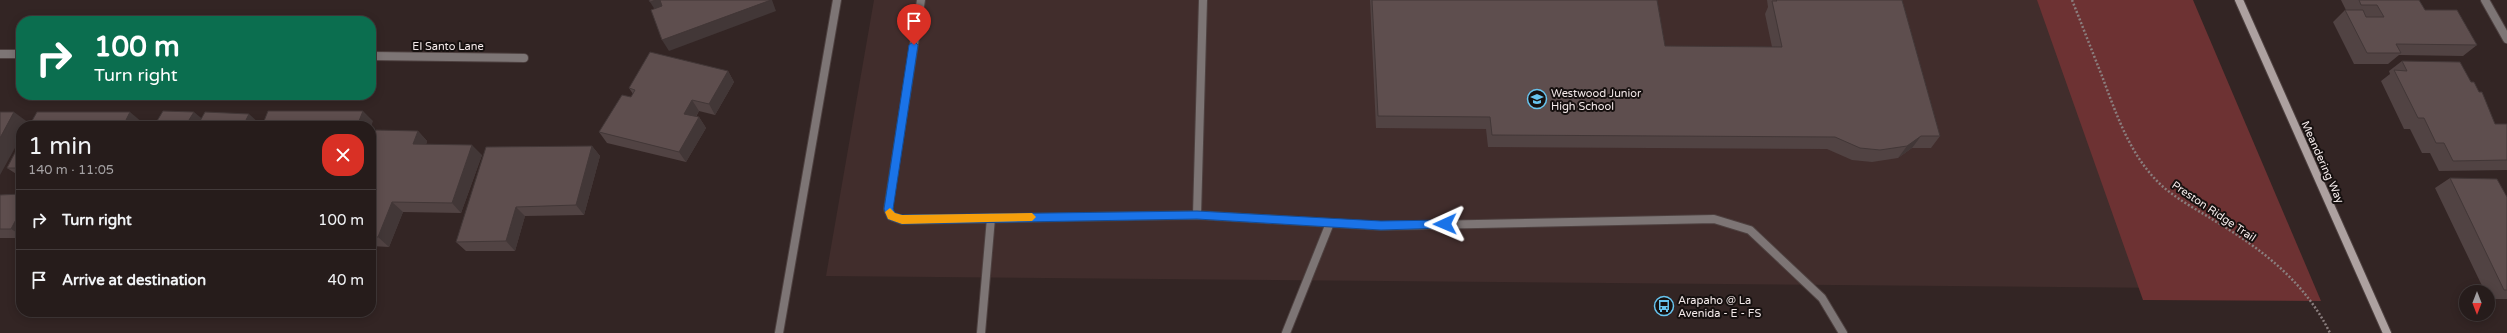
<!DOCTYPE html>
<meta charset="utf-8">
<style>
body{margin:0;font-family:"Varela Round",sans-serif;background:#322928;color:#f1f3f6;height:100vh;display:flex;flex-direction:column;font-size:15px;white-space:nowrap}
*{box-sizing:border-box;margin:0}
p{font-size:13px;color:#a4a1a3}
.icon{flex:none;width:22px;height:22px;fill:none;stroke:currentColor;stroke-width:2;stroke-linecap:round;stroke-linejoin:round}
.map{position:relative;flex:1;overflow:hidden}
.panel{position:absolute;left:16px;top:121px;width:360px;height:196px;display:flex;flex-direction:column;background:#261c1b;border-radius:16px;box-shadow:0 2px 10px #0003,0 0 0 1px #423a3a}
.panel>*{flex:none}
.guide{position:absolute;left:16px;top:16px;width:360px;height:84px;border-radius:16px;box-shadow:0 2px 10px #0003,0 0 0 1px #423a3a;background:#0b6e4f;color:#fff;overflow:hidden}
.needle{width:26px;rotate:180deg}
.tools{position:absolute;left:2459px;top:285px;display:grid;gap:8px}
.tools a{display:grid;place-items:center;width:36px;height:36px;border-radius:50%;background:#261c1b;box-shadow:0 2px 10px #0003,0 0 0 1px #423a3a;font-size:20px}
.pin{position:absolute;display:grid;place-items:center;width:34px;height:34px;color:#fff;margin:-41px -17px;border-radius:50% 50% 50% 0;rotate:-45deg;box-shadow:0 0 4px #0007}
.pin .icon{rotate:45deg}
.me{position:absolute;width:44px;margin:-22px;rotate:269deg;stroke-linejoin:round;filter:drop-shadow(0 0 3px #0008)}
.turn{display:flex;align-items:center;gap:14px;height:84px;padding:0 12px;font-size:18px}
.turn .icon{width:52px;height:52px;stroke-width:2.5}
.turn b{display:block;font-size:28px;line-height:34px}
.round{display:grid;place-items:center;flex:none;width:42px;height:42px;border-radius:16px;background:#322928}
.overview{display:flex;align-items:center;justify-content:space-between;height:68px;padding:0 12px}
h1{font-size:24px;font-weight:600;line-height:30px}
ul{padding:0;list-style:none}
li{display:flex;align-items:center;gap:12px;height:60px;padding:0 12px;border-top:1px solid #423a3a}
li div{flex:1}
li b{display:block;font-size:15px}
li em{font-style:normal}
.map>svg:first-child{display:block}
.built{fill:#412d2c}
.green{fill:#6d3233}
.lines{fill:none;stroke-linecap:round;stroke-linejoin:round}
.lane-casing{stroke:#4e4140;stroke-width:10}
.street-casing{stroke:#4e4140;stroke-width:10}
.secondary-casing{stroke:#4e4140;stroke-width:10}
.path{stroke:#8a7e7e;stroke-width:2.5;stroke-dasharray:2 2;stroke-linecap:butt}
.lane{stroke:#7d7575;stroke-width:8}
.street{stroke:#7d7575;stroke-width:8}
.secondary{stroke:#ada1a0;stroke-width:8}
.wall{fill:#514343}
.shaded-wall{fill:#423737}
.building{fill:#5e4e4e;stroke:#423737}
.route{fill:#1a73e8;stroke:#114b97}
.slow{fill:#f59e0b}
.labels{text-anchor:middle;stroke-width:4;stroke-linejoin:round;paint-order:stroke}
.street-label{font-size:11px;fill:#f5ebeb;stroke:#16100f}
.poi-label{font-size:11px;fill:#f5ebeb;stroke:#16100f;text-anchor:start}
</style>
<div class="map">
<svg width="2507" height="333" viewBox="0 0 2507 333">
<rect width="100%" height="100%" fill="#332524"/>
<path class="built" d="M874,0H2177L2294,289L826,276Z"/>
<path class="green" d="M2037,0H2193L2321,301L2143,300Z"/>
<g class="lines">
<g class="lane-casing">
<path id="lane" d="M921,0L888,209L891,216L902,220L1197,215L1381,226L1714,219L1750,230L1822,298L1843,333
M1197,215L1203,0
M779,333L837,0
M981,333L991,218
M1286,333L1330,223"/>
</g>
<g class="street-casing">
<path id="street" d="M2485,0L2507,39
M0,54H21
M371,56L524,58"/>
</g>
<g class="secondary-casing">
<path id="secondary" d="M2239,0L2387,333"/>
</g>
<path class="path" d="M2072,0C2082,25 2092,51 2102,76C2116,113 2129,153 2158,182C2174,198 2196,209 2215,221C2263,250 2305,282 2330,333"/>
<use href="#lane" class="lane"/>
<use href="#street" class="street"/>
<use href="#secondary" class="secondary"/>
</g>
<path class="wall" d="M1370,0H1657L1665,46L1772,47L1765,14L1768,7L1767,0H1902L1940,136L1931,148H1912L1898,158L1872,162L1852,160L1827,149L1488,147L1486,129L1376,128Z
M2341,0H2419L2425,10L2477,45L2463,56L2399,55L2388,64H2354L2333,22L2345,10H2346Z
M2402,61L2471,82L2495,124H2507V170L2439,171L2430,153H2422L2410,129H2404L2381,81L2390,74L2389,71Z
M728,71L734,82L715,115L699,111L696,117H699L706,128L686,162L607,143L599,132L631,97L633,94L629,88Z
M418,131L427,141L426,145L482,155L461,213L403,212L389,247L371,246V144Z
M21,141V177L7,168Z
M592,146L600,156L584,215L525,216L515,251H466L456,242Z
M2450,178L2507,197V299H2488V292H2485L2435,188Z
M21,194V238H0V195Z"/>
<path class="shaded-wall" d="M656,0H661L667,10L657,13L650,2Z
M771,0H772L776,11L669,51L662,40Z
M728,71L734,82L715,115L709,104Z
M692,100L699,111L691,124L684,114Z
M363,111L373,121L371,127V126H357Z
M14,112L29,123L27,126H21V137L0,175V138Z
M130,112L143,123L141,126H123Z
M194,112L206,122L189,120Z
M249,114L260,124V126H243Z
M699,117L706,128L686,162L679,152Z
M418,131L427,141L423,154L413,144Z
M1921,136L1912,148L1898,158L1907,146Z
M472,145L482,155L461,213L452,203Z
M592,146L600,156L584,215L576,205Z
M392,202L403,212L389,247L378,237Z
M516,207L525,216L515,251L506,241Z
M21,210V235L11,229Z"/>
<path class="building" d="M649,0H656L650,2Z
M660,0H771L662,40L651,10L662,6Z
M1372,0H1657L1665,46L1782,47L1772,1H1777L1776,0H1902L1940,136H1921L1907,146L1880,150L1860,148L1835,137L1492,135L1490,117L1378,116Z
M2359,0H2419L2425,10H2457L2477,45L2396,44L2401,53H2367L2345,10H2363L2366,17H2384L2377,5H2361Z
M650,52L728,71L709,104L692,100L684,114L699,117L679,152L599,132L622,95L631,97L635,90L629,88Z
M2402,61L2460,62L2471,82H2474L2479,92H2482L2495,124H2507V160L2453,161L2444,143H2436L2424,118H2418L2394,70L2407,71Z
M163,111L194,112L189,120L200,121L205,112L249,114L243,126H154Z
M268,111H363L357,126H262Z
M0,112H14L0,138Z
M37,112H130L123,126H29Z
M376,130L418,131L413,144L472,145L452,203L392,202L378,237H371V144Z
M21,141V168H7Z
M592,146L576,205L516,207L506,241L456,242L486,147Z
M2450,178L2497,179L2507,197V290H2504Z
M21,194V210L11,229H0V195Z"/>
<path class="route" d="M914,41L918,45L893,209L895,213L902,215L1197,211L1381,221L1445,220L1449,224L1445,228L1381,230L1197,219L902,224L888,219L884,209L909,45Z"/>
<path class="slow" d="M890,208L895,213L902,215L1032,213L1036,217L1032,221L902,224L888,219L885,212Z"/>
<defs>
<g id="school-ring" transform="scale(1)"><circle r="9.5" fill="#16100f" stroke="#67c4ef" stroke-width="1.5"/><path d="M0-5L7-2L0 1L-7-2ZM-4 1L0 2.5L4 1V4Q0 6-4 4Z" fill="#67c4ef"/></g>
<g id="bus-ring" transform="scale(1)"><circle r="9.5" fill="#16100f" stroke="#67c4ef" stroke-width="1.5"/><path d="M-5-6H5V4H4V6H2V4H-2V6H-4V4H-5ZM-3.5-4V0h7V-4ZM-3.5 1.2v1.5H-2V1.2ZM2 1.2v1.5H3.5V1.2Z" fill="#67c4ef"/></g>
</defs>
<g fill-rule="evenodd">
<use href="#school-ring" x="1537" y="99"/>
<use href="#bus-ring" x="1664" y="306"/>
</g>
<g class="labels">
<g class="street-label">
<text x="448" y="50">El Santo Lane</text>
<text transform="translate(2323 162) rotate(66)" y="4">Meandering Way</text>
<text transform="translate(2214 211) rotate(34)" y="4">Preston Ridge Trail</text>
</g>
<g class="poi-label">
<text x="1551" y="97">Westwood Junior<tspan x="1551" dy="13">High School</tspan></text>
<text x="1678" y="304">Arapaho @ La<tspan x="1678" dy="13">Avenida - E - FS</tspan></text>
</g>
</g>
</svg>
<div class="tools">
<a><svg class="needle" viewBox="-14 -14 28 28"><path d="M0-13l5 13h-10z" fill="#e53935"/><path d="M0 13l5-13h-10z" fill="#a4a1a3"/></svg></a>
</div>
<div class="pin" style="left:914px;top:45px;background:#d93025"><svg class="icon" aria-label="arrive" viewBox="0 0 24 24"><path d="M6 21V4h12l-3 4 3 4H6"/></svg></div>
<svg class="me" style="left:1445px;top:224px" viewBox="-20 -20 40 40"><path d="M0-17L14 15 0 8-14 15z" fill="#1a73e8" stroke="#fff" stroke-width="4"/></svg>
<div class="guide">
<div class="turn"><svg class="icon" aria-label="right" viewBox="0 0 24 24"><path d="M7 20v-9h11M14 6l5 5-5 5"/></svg><div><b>100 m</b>Turn right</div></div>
</div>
<section class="panel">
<div class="overview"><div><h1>1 min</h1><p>140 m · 11:05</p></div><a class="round" style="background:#d93025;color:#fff"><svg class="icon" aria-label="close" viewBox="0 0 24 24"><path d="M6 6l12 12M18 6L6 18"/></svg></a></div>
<ul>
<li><svg class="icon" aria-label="right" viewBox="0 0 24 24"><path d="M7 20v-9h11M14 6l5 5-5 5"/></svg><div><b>Turn right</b></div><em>100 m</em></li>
<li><svg class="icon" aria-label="arrive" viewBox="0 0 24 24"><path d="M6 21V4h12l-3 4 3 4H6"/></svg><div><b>Arrive at destination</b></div><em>40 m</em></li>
</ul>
</section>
</div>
